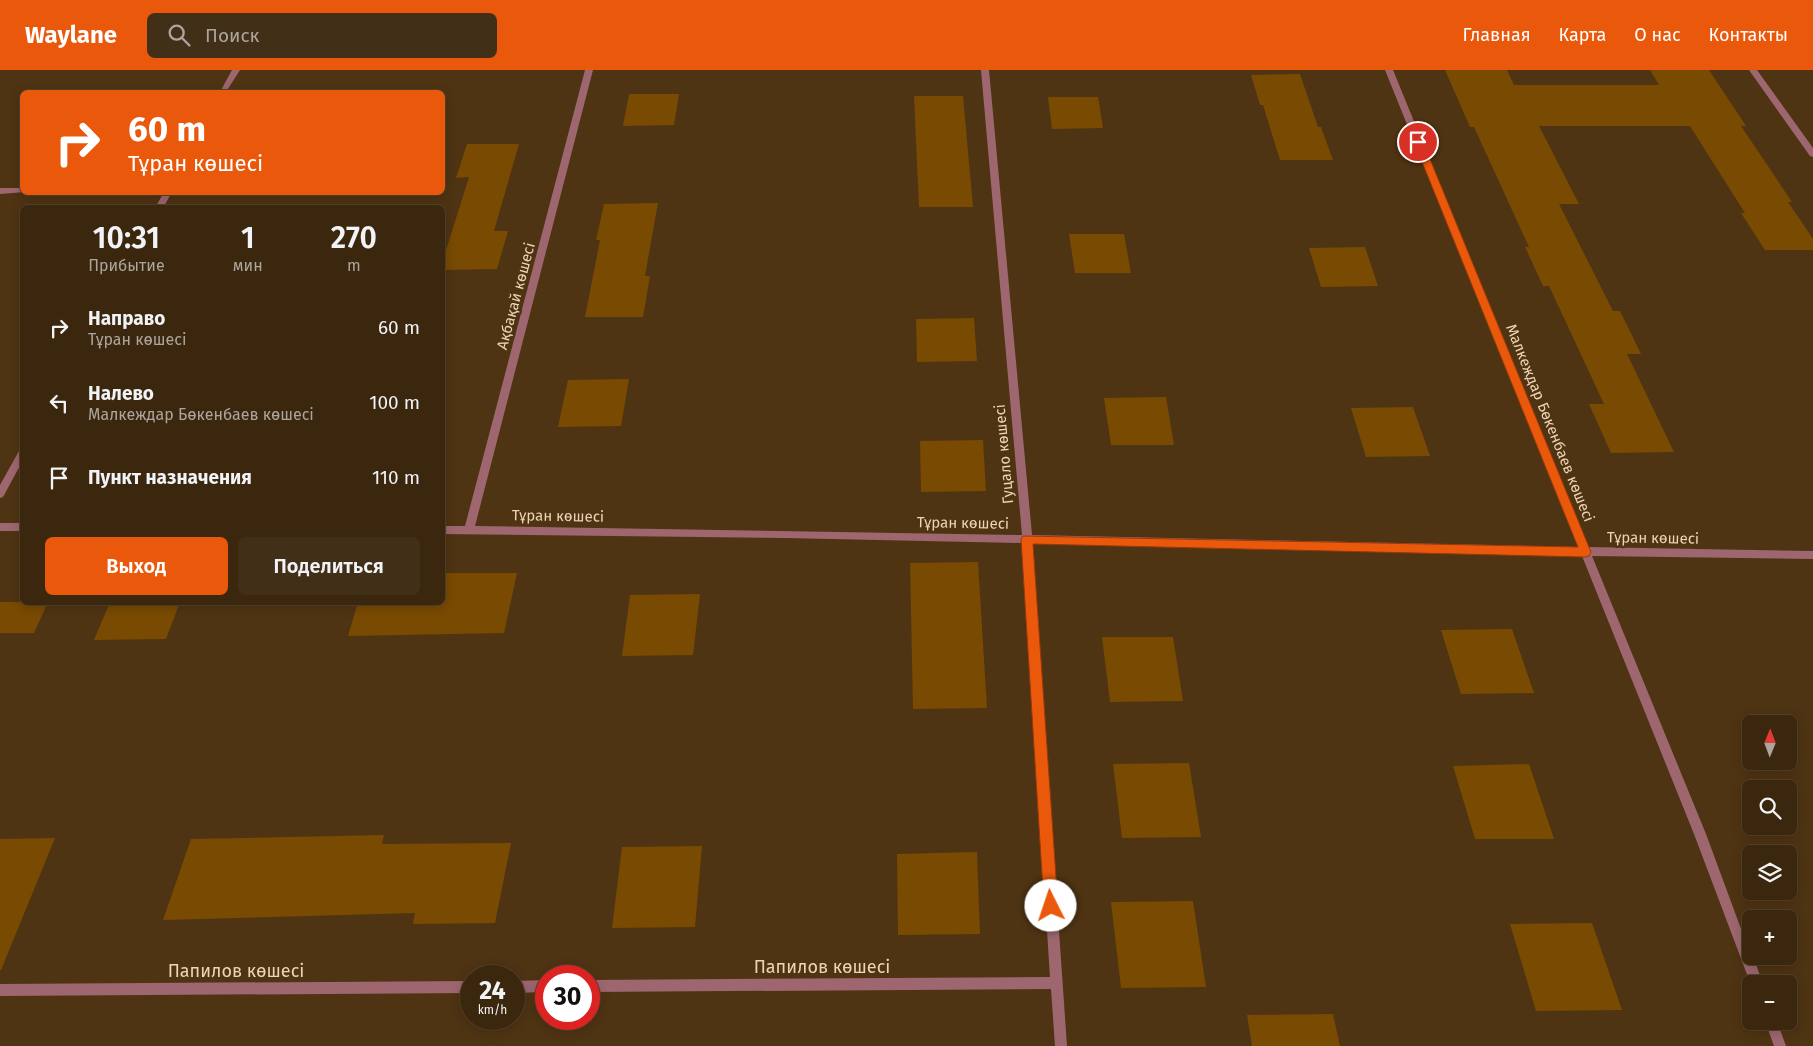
<!DOCTYPE html>
<html lang="ru">
<meta charset="utf-8">
<style>
body{margin:0;font-family:"Fira Sans",sans-serif;background:#422f17;color:#f1f3f6;height:100vh;display:flex;flex-direction:column;font-size:19px;white-space:nowrap}
*{box-sizing:border-box;margin:0}
p{font-size:16px;color:#aca59e}
.icon{flex:none;width:28px;height:28px;fill:none;stroke:currentColor;stroke-width:2;stroke-linecap:round;stroke-linejoin:round}
.map{position:relative;flex:1;overflow:hidden}
.details{position:absolute;left:20px;top:135px;width:425px;height:400px;display:flex;flex-direction:column;background:#3b270e;border-radius:8px;box-shadow:0 2px 12px #0003,0 0 0 1px #54442e}
.details>*{flex:none}
.guide{position:absolute;left:20px;top:20px;width:425px;height:105px;border-radius:8px;box-shadow:0 2px 12px #0003,0 0 0 1px #54442e;background:#ea580c;color:#fff;overflow:hidden}
.needle{width:32px;rotate:1deg}
.fabs{position:absolute;left:1742px;top:645px;display:grid;gap:10px}
.fabs a{display:grid;place-items:center;width:55px;height:55px;border-radius:8px;background:#3b270e;box-shadow:0 2px 12px #0003,0 0 0 1px #54442e;font-size:25px}
.speed{position:absolute;left:460px;top:895px;display:flex;gap:10px;font-size:25px;font-weight:700;text-align:center}
.speed>*{display:grid;place-content:center;width:65px;height:65px;border-radius:50%;background:#3b270e;box-shadow:0 2px 12px #0003,0 0 0 1px #54442e;line-height:1}
.speed small{font-size:12px;font-weight:400}
.speed .limit{border:8px solid #d22;background:#fff;color:#111}
.pin{position:absolute;display:grid;place-items:center;width:42px;height:42px;color:#fff;margin:-21px;border:2px solid #fff;border-radius:50%;box-shadow:0 1px 5px #0007}
.me{position:absolute;width:55px;margin:-28px;rotate:356deg;stroke-linejoin:round;filter:drop-shadow(0 0 4px #0008)}
.turn{display:flex;align-items:center;gap:18px;height:105px;padding:0 25px;font-size:22px}
.turn .icon{width:65px;height:65px;stroke-width:2.5}
.turn b{display:block;font-size:35px;line-height:42px}
.eta{display:flex;justify-content:space-evenly;align-items:center;height:85px;text-align:center}
.eta b{font-size:30px;font-weight:600;line-height:35px}
.cta{display:flex;gap:10px;margin-top:auto;padding:10px 25px}
.cta a{flex:1;height:58px;border-radius:8px;background:#ea580c;color:#fff;font-size:20px;font-weight:600;line-height:58px;text-align:center}
.cta a+a{background:#422f17;color:#f1f3f6}
ul{padding:0;list-style:none}
li{display:flex;align-items:center;gap:15px;height:75px;padding:0 25px}
li div{flex:1}
li b{display:block;font-size:19px}
li em{font-style:normal}
header{display:flex;align-items:center;gap:30px;box-sizing:border-box;height:70px;padding:0 25px;background:#ea580c;color:#fff}
header strong{font-size:24px}
nav{display:flex;gap:28px;margin-inline-start:auto;font-size:18px}
.search{width:350px;height:45px;background:#422f17;display:flex;align-items:center;gap:12px;box-sizing:border-box;padding:0 18px;border-radius:8px;color:#aca59e;font-size:19px}
.map>svg:first-child{display:block}
.building{fill:#784a02}
.lines{fill:none;stroke-linecap:round;stroke-linejoin:round}
.street{fill:#9e6770;fill-rule:evenodd}
.route{fill:#ea580c;stroke:#983908}
.labels{text-anchor:middle;stroke-width:5;stroke-linejoin:round;paint-order:stroke}
.street-label{font-size:15px;fill:#efd3b5;stroke:#4f3413}
.near-street-label{font-size:18px;fill:#efd3b5;stroke:#4f3413}
</style>
<header>
<strong>Waylane</strong>
<div class="search"><svg class="icon" aria-label="search" viewBox="0 0 24 24"><circle cx="10" cy="10" r="6"/><path d="M15 15l6 6"/></svg>Поиск</div>
<nav><a>Главная</a><a>Карта</a><a>О нас</a><a>Контакты</a></nav>
</header>
<div class="map">
<svg width="1813" height="976" viewBox="0 0 1813 976">
<rect width="100%" height="100%" fill="#4f3413"/>
<path class="building" d="M1445,0H1507L1514,15H1659L1650,0H1709L1746,56H1741L1792,132H1788L1813,169V180H1765L1741,143H1745L1690,56H1539L1579,134H1559L1613,241H1620L1641,284H1627L1674,382L1611,383L1589,334H1604L1549,216H1543L1525,177H1529L1474,57H1470Z
M1300,4L1318,57H1321L1333,90H1280L1263,35H1260L1251,5Z
M629,24H679L674,55L623,56Z
M914,26H963L973,137H919Z
M1048,27H1098L1103,58L1052,59Z
M467,74H519L494,161H508L497,199L442,200V193L469,107L456,108Z
M658,133L645,206H650L643,247H585L600,170H596L604,134Z
M1069,164H1124L1131,203H1075Z
M1365,177L1378,216L1321,217L1309,178Z
M974,248L977,291L917,292L916,249Z
M629,309L621,356L558,357L568,310Z
M1166,327L1174,375H1111L1104,328Z
M1413,337L1430,386L1366,387L1351,338Z
M983,370L986,421L921,422L920,371Z
M978,492L987,638L913,639L910,493Z
M442,503H517L504,563L348,566L358,532H442Z
M700,524L693,585L622,586L630,525Z
M0,532H48L34,563H0Z
M110,532H180L166,569L94,570Z
M1512,559L1534,623L1461,624L1441,560Z
M1102,567H1173L1183,631L1110,632Z
M1189,693L1201,767L1122,768L1113,694Z
M1529,694L1554,769H1475L1453,696Z
M384,765L382,774L511,773L495,853L413,854L415,843L163,850L191,769Z
M55,768L1,900H0V769Z
M702,776L695,857L612,858L622,777Z
M977,782L980,864L898,865L897,784Z
M1193,831L1206,917L1121,918L1111,832Z
M1592,853L1622,940L1536,941L1510,854Z
M1333,944L1340,976H1252L1247,945Z"/>
<g class="lines">
<path class="street" d="M232,0H240L226,22H220Z
M585,0H593L475,456L1022,465L981,0H989L1032,465L1578,477L1385,0H1393L1588,477L1813,481V489L1592,486L1706,764L1751,886H1753L1763,914H1751V915L1694,764L1582,486L1032,473L1067,976H1055L1051,919L589,922V910L1050,907L1022,473L785,468L442,464V456H465Z
M1749,0H1757L1813,78V87L1810,86Z
M0,118H22V122H25L0,124Z
M164,122H172L163,138H155Z
M22,380V392L3,427L0,428V415L19,381Z
M0,453H22V461H0Z
M546,910V922L514,923V911Z
M471,911V923L0,926V914Z
M1765,951H1777L1786,976H1774Z"/>
</g>
<path class="route" d="M1418,69L1423,72L1591,482L1589,486L1585,487L1033,474L1058,836L1056,841L1051,843L1046,841L1044,836L1021,469L1023,466L1578,477L1414,72Z"/>
<g class="labels">
<g class="street-label">
<text transform="translate(516 226) rotate(-75)" y="5">Ақбақай көшесі</text>
<text transform="translate(1550 353) rotate(68)" y="5">Малкеждар Бөкенбаев көшесі</text>
<text transform="translate(1004 384) rotate(-95)" y="5">Гуцало көшесі</text>
<text transform="translate(558 446) rotate(1)" y="5">Тұран көшесі</text>
<text transform="translate(963 453) rotate(1)" y="5">Тұран көшесі</text>
<text transform="translate(1653 468) rotate(1)" y="5">Тұран көшесі</text>
</g>
<g class="near-street-label">
<text x="822" y="903">Папилов көшесі</text>
<text x="236" y="907">Папилов көшесі</text>
</g>
</g>
</svg>
<div class="fabs">
<a><svg class="needle" viewBox="-14 -14 28 28"><path d="M0-13l5 13h-10z" fill="#e53935"/><path d="M0 13l5-13h-10z" fill="#aca59e"/></svg></a>
<a><svg class="icon" aria-label="search" viewBox="0 0 24 24"><circle cx="10" cy="10" r="6"/><path d="M15 15l6 6"/></svg></a>
<a><svg class="icon" aria-label="layers" viewBox="0 0 24 24"><path d="M12 4l9 5-9 5-9-5zM3 14l9 5 9-5"/></svg></a>
<a>+</a>
<a>−</a>
</div>
<div class="speed"><div>24<small>km/h</small></div><div class="limit">30</div></div>
<div class="pin" style="left:1418px;top:72px;background:#d93025"><svg class="icon" aria-label="arrive" viewBox="0 0 24 24"><path d="M6 21V4h12l-3 4 3 4H6"/></svg></div>
<svg class="me" style="left:1051px;top:836px" viewBox="-20 -20 40 40"><circle r="19" fill="#fff"/><path d="M0-13L10 11 0 6-10 11z" fill="#ea580c"/></svg>
<div class="guide">
<div class="turn"><svg class="icon" aria-label="right" viewBox="0 0 24 24"><path d="M7 20v-9h11M14 6l5 5-5 5"/></svg><div><b>60 m</b>Тұран көшесі</div></div>
</div>
<section class="details">
<div class="eta">
<div><b>10:31</b><p>Прибытие</p></div>
<div><b>1</b><p>мин</p></div>
<div><b>270</b><p>m</p></div>
</div>
<ul>
<li><svg class="icon" aria-label="right" viewBox="0 0 24 24"><path d="M7 20v-9h11M14 6l5 5-5 5"/></svg><div><b>Направо</b><p>Тұран көшесі</p></div><em>60 m</em></li>
<li><svg class="icon" aria-label="left" viewBox="0 0 24 24"><path d="M17 20v-9H6M10 6l-5 5 5 5"/></svg><div><b>Налево</b><p>Малкеждар Бөкенбаев көшесі</p></div><em>100 m</em></li>
<li><svg class="icon" aria-label="arrive" viewBox="0 0 24 24"><path d="M6 21V4h12l-3 4 3 4H6"/></svg><div><b>Пункт назначения</b></div><em>110 m</em></li>
</ul>
<div class="cta"><a>Выход</a><a>Поделиться</a></div>
</section>
</div>
